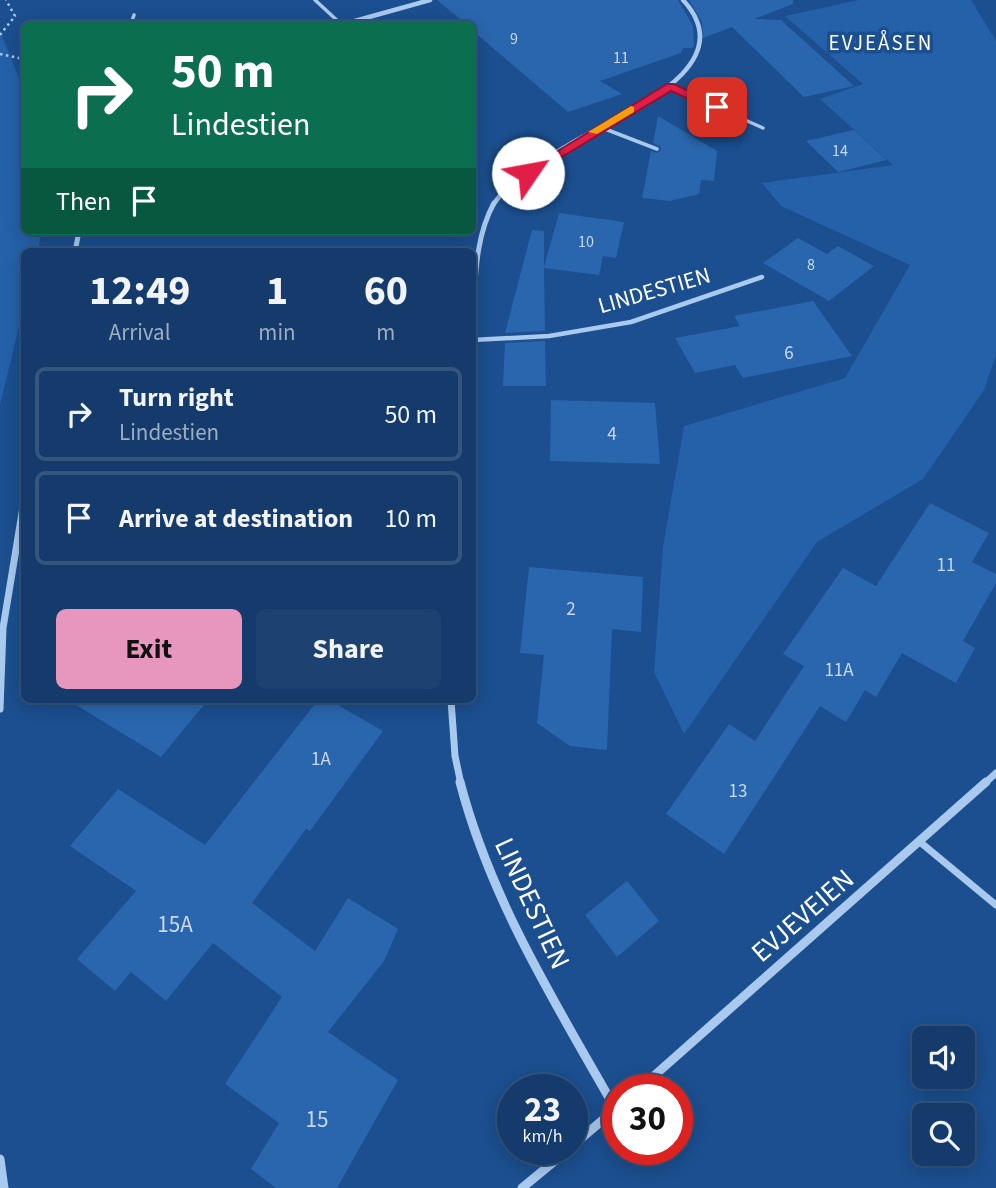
<!DOCTYPE html>
<meta charset="utf-8">
<style>
body{margin:0;font-family:"Source Sans 3",sans-serif;background:#1d4271;color:#f1f3f6;height:100vh;display:flex;flex-direction:column;font-size:26px;white-space:nowrap}
*{box-sizing:border-box;margin:0}
p{font-size:23px;color:#9dadc1}
.icon{flex:none;width:38px;height:38px;fill:none;stroke:currentColor;stroke-width:2;stroke-linecap:round;stroke-linejoin:round}
.map{position:relative;flex:1;overflow:hidden}
.side{position:absolute;left:21px;top:248px;width:455px;height:455px;display:flex;flex-direction:column;background:#143b6b;border-radius:10px;box-shadow:0 4px 18px #0003,0 0 0 2px #33557e}
.side>*{flex:none}
.guide{position:absolute;left:21px;top:21px;width:455px;height:214px;border-radius:10px;box-shadow:0 4px 18px #0003,0 0 0 2px #33557e;background:#0b6e4f;color:#fff;overflow:hidden}
.fabs{position:absolute;left:912px;top:1026px;display:grid;gap:14px}
.fabs a{display:grid;place-items:center;width:63px;height:63px;border-radius:10px;background:#143b6b;box-shadow:0 4px 18px #0003,0 0 0 2px #33557e;font-size:35px}
.speed{position:absolute;left:497px;top:1074px;display:flex;gap:14px;font-size:35px;font-weight:700;text-align:center}
.speed>*{display:grid;place-content:center;width:91px;height:91px;border-radius:50%;background:#143b6b;box-shadow:0 4px 18px #0003,0 0 0 2px #33557e;line-height:1}
.speed small{font-size:18px;font-weight:400}
.speed .limit{border:10px solid #d22;background:#fff;color:#111}
.pin{position:absolute;display:grid;place-items:center;width:60px;height:60px;color:#fff;margin:-30px;border-radius:14px;box-shadow:0 4px 10px #0006}
.me{position:absolute;width:77px;margin:-38px;rotate:57deg;stroke-linejoin:round;filter:drop-shadow(0 0 5px #0008)}
.turn{display:flex;align-items:center;gap:24px;height:147px;padding:0 35px;font-size:32px}
.turn .icon{width:91px;height:91px;stroke-width:2.5}
.turn b{display:block;font-size:49px;line-height:60px}
.then{display:flex;align-items:center;height:66px;padding:0 35px;background:#0003;gap:14px;font-size:26px}
.eta{display:flex;justify-content:space-evenly;align-items:center;height:119px;text-align:center}
.eta b{font-size:42px;font-weight:700;line-height:49px}
.primary-button{display:flex;gap:14px;margin-top:auto;padding:14px 35px}
.primary-button a{flex:1;height:80px;border-radius:10px;background:#e797bd;color:#111;font-size:28px;font-weight:700;line-height:80px;text-align:center}
.primary-button a+a{background:#1d4271;color:#f1f3f6}
ul{padding:0;list-style:none}
li{display:flex;align-items:center;gap:21px;height:94px;margin:0 14px 10px;padding:0 21px;border:4px solid #33557e;border-radius:10px}
li div{flex:1}
li b{display:block;font-size:26px}
li em{font-style:normal}
.map>svg:first-child{display:block}
.green{fill:#2461a8}
.building{fill:#2a66ad}
.lines{fill:none;stroke-linecap:round;stroke-linejoin:round}
.path{stroke:#a9c9ee;stroke-width:2.5;stroke-dasharray:2.5 3.5;stroke-linecap:butt}
.lane-far2{stroke:#a9c9ee;stroke-width:3.5}
.lane-far1{stroke:#a9c9ee;stroke-width:4.5}
.lane{stroke:#a9c9ee;stroke-width:7}
.street-far3{stroke:#a9c9ee;stroke-width:4.5}
.street-far2{stroke:#a9c9ee;stroke-width:5}
.street-far1{stroke:#a9c9ee;stroke-width:7}
.street{stroke:#a9c9ee;stroke-width:9}
.route{fill:#e11d48;stroke:#92132f;stroke-width:2}
.slow{fill:#f59e0b}
.labels{text-anchor:middle;stroke-width:7;stroke-linejoin:round;paint-order:stroke}
.far-number-label{font-size:16px;fill:#cad9ea}
.number-label{font-size:19px;fill:#cad9ea}
.far-neighbourhood-label{font-size:21px;letter-spacing:2px;fill:#fff;stroke:#1b4f8f}
.street-label{font-size:23px;fill:#fff;stroke:#1b4f8f}
.near-number-label{font-size:23px;fill:#cad9ea}
.near-street-label{font-size:28px;fill:#fff;stroke:#1b4f8f}
</style>
<div class="map">
<svg width="996" height="1188" viewBox="0 0 996 1188">
<rect width="100%" height="100%" fill="#1b4f8f"/>
<path class="green" d="M859,0H971L996,41V355L984,390L923,479L817,542L684,734L654,672L663,547L684,426L845,378L910,265L781,206L762,183L893,165L820,99L863,84L785,16Z
M0,31L24,90V231H41L38,252H24V306L0,405Z"/>
<path class="building" d="M437,0H678L693,26L694,45L692,48H683L681,53L600,81L622,94L568,112L472,30V24H466Z
M689,0H793V4L754,19L781,20L854,86L804,97L732,27L703,38L702,22Z
M658,116L717,151L714,181L701,180L699,194L670,201L642,198L651,151L657,153L661,150L660,146L653,143Z
M854,130L887,160L838,172L806,141Z
M559,213L624,222L616,258L603,256L599,275L544,268L545,331L505,333L532,230L544,231V267Z
M798,238L827,254L838,246L874,266L829,301L763,263Z
M813,301L852,356L743,378L735,365L695,373L675,338L740,326L734,316Z
M545,341L546,386H503L505,343Z
M551,400L655,403L660,464L550,461Z
M930,503L989,533L972,562L996,574V583L963,641L975,648L956,683L902,653L876,697L865,690L846,722L820,706L724,854L666,814L729,724L755,741L804,666L783,654L843,568L876,586Z
M529,567L643,577L641,632L612,629L607,750L570,746L537,723L544,655L520,653Z
M68,700H208L161,757Z
M318,700H329L383,731L310,831L306,829L252,903L315,951L348,898L398,929L384,961L328,1032L398,1080L337,1188H276L251,1169L279,1123L225,1084L282,997L213,943L166,1001L131,972L115,991L77,959L136,891L70,846L118,789L205,845Z
M627,881L659,921L617,957L585,915Z"/>
<g class="lines">
<path class="path" d="M0,35L15,16L6,0
M0,54L24,59"/>
<path class="lane-far2" d="M315,0L341,24
M131,24L134,15
M671,87L763,128
M600,127L657,149
M505,147L508,186"/>
<path class="lane-far1" d="M472,340L549,336L631,322L762,277"/>
<path class="lane" d="M920,842L996,905"/>
<path class="street-far3" d="M344,24L430,0
M493,205C512,176 548,157 577,140C621,114 745,67 683,0"/>
<path class="street-far2" d="M75,252L79,231
M472,327C476,286 473,241 494,203"/>
<path class="street-far1" d="M451,700L455,756L461,784
M0,709L3,628L24,501
M984,784L996,773"/>
<path class="street" d="M460,782C491,901 556,1004 616,1110
M638,1090L986,782
M572,1146L617,1108
M0,1159L4,1188
M522,1188L568,1150"/>
</g>
<path class="route" d="M667,84H674L722,107L713,110L671,91L532,175L522,173Z"/>
<path class="slow" d="M631,106L634,107V112L597,134L588,132Z"/>
<g class="labels">
<g class="far-number-label">
<text x="514" y="44">9</text>
<text x="621" y="63">11</text>
<text x="840" y="156">14</text>
<text x="586" y="247">10</text>
<text x="811" y="270">8</text>
</g>
<g class="number-label">
<text x="789" y="359">6</text>
<text x="612" y="440">4</text>
<text x="946" y="571">11</text>
<text x="571" y="615">2</text>
<text x="839" y="676">11A</text>
<text x="321" y="765">1A</text>
<text x="738" y="797">13</text>
</g>
<g class="far-neighbourhood-label">
<text x="881" y="50">EVJEÅSEN</text>
</g>
<g class="street-label">
<text transform="translate(654 290) rotate(-16)" y="8">LINDESTIEN</text>
</g>
<g class="near-number-label">
<text x="175" y="932">15A</text>
<text x="317" y="1127">15</text>
</g>
<g class="near-street-label">
<text transform="translate(533 903) rotate(65)" y="10">LINDESTIEN</text>
<text transform="translate(802 915) rotate(-41)" y="10">EVJEVEIEN</text>
</g>
</g>
</svg>
<div class="fabs">
<a><svg class="icon" aria-label="sound" viewBox="0 0 24 24"><path d="M4 9h4l5-4v14l-5-4H4zM17 9q2 3 0 6"/></svg></a>
<a><svg class="icon" aria-label="search" viewBox="0 0 24 24"><circle cx="10" cy="10" r="6"/><path d="M15 15l6 6"/></svg></a>
</div>
<div class="speed"><div>23<small>km/h</small></div><div class="limit">30</div></div>
<div class="pin" style="left:717px;top:107px;background:#d93025"><svg class="icon" aria-label="arrive" viewBox="0 0 24 24"><path d="M6 21V4h12l-3 4 3 4H6"/></svg></div>
<svg class="me" style="left:528px;top:173px" viewBox="-20 -20 40 40"><circle r="19" fill="#fff"/><path d="M0-13L10 11 0 6-10 11z" fill="#e11d48"/></svg>
<div class="guide">
<div class="turn"><svg class="icon" aria-label="right" viewBox="0 0 24 24"><path d="M7 20v-9h11M14 6l5 5-5 5"/></svg><div><b>50 m</b>Lindestien</div></div>
<div class="then">Then<svg class="icon" aria-label="arrive" viewBox="0 0 24 24"><path d="M6 21V4h12l-3 4 3 4H6"/></svg></div>
</div>
<section class="side">
<div class="eta">
<div><b>12:49</b><p>Arrival</p></div>
<div><b>1</b><p>min</p></div>
<div><b>60</b><p>m</p></div>
</div>
<ul>
<li><svg class="icon" aria-label="right" viewBox="0 0 24 24"><path d="M7 20v-9h11M14 6l5 5-5 5"/></svg><div><b>Turn right</b><p>Lindestien</p></div><em>50 m</em></li>
<li><svg class="icon" aria-label="arrive" viewBox="0 0 24 24"><path d="M6 21V4h12l-3 4 3 4H6"/></svg><div><b>Arrive at destination</b></div><em>10 m</em></li>
</ul>
<div class="primary-button"><a>Exit</a><a>Share</a></div>
</section>
</div>
